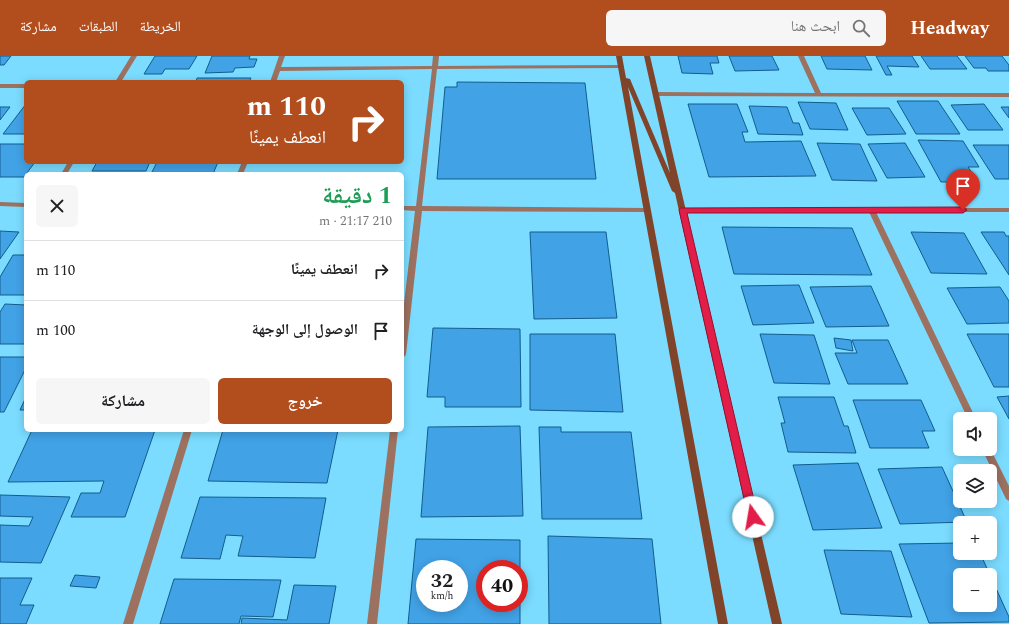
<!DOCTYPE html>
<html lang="ar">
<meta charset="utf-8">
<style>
body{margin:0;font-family:Spectral,"Noto Naskh Arabic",serif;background:#f6f6f6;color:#202124;direction:rtl;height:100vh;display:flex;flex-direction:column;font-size:15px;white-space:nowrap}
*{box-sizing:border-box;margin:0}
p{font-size:13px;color:#757577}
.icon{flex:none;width:22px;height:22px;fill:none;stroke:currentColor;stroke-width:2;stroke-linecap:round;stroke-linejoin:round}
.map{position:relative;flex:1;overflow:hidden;direction:ltr}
.sheet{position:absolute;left:24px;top:116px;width:380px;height:260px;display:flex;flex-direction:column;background:#fff;border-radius:6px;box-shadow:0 2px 10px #0003;direction:rtl}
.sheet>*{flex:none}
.top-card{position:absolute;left:24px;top:24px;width:380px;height:84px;border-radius:6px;box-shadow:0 2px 10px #0003;direction:rtl;background:#b24d1d;color:#fff;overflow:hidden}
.fabs{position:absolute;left:953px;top:356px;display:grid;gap:8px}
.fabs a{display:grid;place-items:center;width:44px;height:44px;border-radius:6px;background:#fff;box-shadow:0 2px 10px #0003;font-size:20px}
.speed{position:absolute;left:416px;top:504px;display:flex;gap:8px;font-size:20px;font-weight:700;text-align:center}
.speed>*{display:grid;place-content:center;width:52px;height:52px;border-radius:50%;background:#fff;box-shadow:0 2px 10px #0003;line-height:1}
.speed small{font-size:10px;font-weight:400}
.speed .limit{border:6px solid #d22;background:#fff;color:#111}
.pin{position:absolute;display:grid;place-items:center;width:34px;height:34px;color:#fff;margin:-41px -17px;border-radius:50% 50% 50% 0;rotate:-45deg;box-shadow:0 0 4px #0007}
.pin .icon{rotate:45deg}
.me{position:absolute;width:44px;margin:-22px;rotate:347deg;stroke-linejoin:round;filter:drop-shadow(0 0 3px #0008)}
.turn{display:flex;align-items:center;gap:14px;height:84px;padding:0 12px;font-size:18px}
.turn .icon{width:52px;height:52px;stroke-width:2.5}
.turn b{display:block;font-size:28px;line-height:34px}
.round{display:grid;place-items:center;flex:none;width:42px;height:42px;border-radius:6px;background:#f6f6f6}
.overview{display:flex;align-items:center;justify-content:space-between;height:68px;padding:0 12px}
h1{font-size:24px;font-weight:700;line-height:30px;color:#1e9e55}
.action{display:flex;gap:8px;margin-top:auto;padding:8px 12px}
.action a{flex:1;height:46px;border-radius:6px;background:#b24d1d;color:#fff;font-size:16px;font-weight:700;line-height:46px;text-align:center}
.action a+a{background:#f6f6f6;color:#202124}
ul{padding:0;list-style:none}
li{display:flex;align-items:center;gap:12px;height:60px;padding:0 12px;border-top:1px solid #e0e0e0}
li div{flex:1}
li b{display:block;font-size:15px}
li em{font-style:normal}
header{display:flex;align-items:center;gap:24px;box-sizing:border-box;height:56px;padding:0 20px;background:#b24d1d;color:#fff}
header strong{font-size:19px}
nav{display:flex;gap:22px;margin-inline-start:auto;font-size:14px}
.search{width:280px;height:36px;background:#f6f6f6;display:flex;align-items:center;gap:10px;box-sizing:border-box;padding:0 14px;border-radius:6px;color:#757577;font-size:15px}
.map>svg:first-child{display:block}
.building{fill:#42a2e6;stroke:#125d8d;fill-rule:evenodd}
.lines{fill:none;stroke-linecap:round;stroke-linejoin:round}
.street{fill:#9c7160;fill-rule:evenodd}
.secondary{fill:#80442a;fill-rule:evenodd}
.route{fill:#e11d48;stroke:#92132f}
</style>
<header>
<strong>Headway</strong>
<div class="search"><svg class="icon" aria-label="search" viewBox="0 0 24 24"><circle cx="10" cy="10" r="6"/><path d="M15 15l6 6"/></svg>ابحث هنا</div>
<nav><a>الخريطة</a><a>الطبقات</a><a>مشاركة</a></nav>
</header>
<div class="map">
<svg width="1009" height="568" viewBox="0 0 1009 568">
<rect width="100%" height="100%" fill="#7bdcff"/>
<path class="building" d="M0,0H11L4,9H0Z
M155,0H197L189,13H165L162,18H144Z
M212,0H250L249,3H257L254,11L235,12L233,16L205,17Z
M678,0H717L719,7H710L713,18L682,17Z
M729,0H772L779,14L735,15Z
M821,0H865L872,14L827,13Z
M876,0H912L919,11L887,10L892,19H886Z
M921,0H957L967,13H930Z
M965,0H1002L1009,9V15H988L986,12H974Z
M197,22H251L249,26H196Z
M457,26L585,27L596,123H437L445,31H457Z
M897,45H938L960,78H916Z
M798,46L836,47L848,74L810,73Z
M26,48V78H3Z
M688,48H737L748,76H742L745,86L801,85L816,120L709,121Z
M984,48L1003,74H968L951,49Z
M749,50L787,51L793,67H799L803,79L758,78Z
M0,51H10L0,64Z
M1001,51H1009V62Z
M852,52H889L906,78L867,79Z
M918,84L963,85L979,111H968L978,126H941Z
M817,87L860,88L877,125L832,124Z
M905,87L925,121L887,122L868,88Z
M0,88H26V106H35L24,121H0Z
M973,89H1009V123H995Z
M97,106H150L146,115H92Z
M157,106H218L213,118H151Z
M722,171L852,172L872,219L734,218Z
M0,175L19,176L0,203Z
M530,176H606L617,262L534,263Z
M911,176L964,177L987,218L931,217Z
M981,176H1004L1006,180H1009V219Z
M13,199H26V239H0V221Z
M799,229L814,267L753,269L741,230Z
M871,230L889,270L826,271L810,231Z
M1000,231L1009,245V267L967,268L947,232Z
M5,248L26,249V288H0V256Z
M433,272L520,273L521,351H445V341H427Z
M530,278H615L623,356L530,354Z
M760,278L814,279L830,328L774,327Z
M967,278H1009V331H994Z
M834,282L851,284L853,295L836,292Z
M852,284H888L908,328H848L835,297H857Z
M0,301H26V312L4,356H0Z
M1009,340V363L997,341Z
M26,341V354H20Z
M778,341H834L844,370H848L856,397L788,396L781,367H785Z
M853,344H921L935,375H922L929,392H870Z
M520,370L523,460L421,461L428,371Z
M539,371H561V376H631L642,463H542Z
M32,374H155L125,461H71L81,437H100L104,425L8,426Z
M223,374H338L327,427L208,425Z
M858,407L882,472L813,474L793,409Z
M942,411L967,466L900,468L878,413Z
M0,439L70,441L41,507L0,506V469L29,470L33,461L0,460Z
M200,441L326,442L315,502L238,500L243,480L226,479L220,503L181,502Z
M548,480L652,483L661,568H549Z
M416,483L520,484V568H408ZM425,513H459V547H425ZM485,513H519V547H485Z
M960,487V497H980L1009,561V566L929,567L899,488ZM960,519H990V549H960Z
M824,494L891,495L912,561L841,558Z
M75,519L100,521L96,532L70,530Z
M0,522H32L20,549H34L26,568H0Z
M174,523L281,524L273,561L241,560L239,568H160Z
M294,529L336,530L329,568H241L242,562L287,564Z"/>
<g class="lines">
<path class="street" d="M131,0H137L121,26H115Z
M279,0H285L281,11L432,10L433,0H439L438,10L623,9V11L621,12L437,13L422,150L647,152L650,154L647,156L422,155L406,298L405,300L402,301V264L415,155L402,154V150H416L432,13L280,15L276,26H270Z
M798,0H804L821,37H1009V41L656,40L653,38L656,36L815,37Z
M0,28H26V32H0Z
M68,106H74L67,118H61Z
M242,106H248L243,118H237Z
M0,146L26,147V151L0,150Z
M681,152H1009V156H876L976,363H968L869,156H681L680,154Z
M184,374H192L133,568H123Z
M390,374H398L377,568H367Z
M990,392L1009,430V445L1006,443L982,393H990Z"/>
<path class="secondary" d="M616,0H622L626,22L630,23L670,117L644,0H650L782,568H772L675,137L672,135L628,31L728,568H718Z"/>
</g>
<path class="route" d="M963,151L967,154L963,157H687L758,461L757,465L753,466L749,465L679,154L680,152Z"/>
</svg>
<div class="fabs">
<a><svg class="icon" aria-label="sound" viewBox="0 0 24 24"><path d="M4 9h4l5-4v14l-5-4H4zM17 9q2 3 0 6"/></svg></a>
<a><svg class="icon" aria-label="layers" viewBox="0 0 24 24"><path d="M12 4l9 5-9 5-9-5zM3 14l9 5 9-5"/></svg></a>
<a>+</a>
<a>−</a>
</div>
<div class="speed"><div>32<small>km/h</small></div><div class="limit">40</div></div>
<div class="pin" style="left:963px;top:154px;background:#d93025"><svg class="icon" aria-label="arrive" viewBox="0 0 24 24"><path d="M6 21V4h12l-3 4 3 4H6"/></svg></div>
<svg class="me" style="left:753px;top:461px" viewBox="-20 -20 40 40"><circle r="19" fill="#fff"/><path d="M0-13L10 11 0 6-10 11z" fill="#e11d48"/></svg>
<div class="top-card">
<div class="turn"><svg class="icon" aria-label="right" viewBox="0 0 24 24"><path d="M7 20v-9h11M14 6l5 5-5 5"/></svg><div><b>110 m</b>انعطف يمينًا</div></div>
</div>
<section class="sheet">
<div class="overview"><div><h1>1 دقيقة</h1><p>210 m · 21:17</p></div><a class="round"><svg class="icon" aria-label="close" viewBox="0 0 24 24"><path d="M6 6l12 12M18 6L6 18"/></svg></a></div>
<ul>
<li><svg class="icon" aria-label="right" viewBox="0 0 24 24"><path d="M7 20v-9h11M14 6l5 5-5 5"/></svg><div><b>انعطف يمينًا</b></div><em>110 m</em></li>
<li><svg class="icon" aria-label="arrive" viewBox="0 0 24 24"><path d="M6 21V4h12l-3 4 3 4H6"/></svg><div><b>الوصول إلى الوجهة</b></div><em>100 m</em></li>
</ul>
<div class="action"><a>خروج</a><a>مشاركة</a></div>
</section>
</div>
